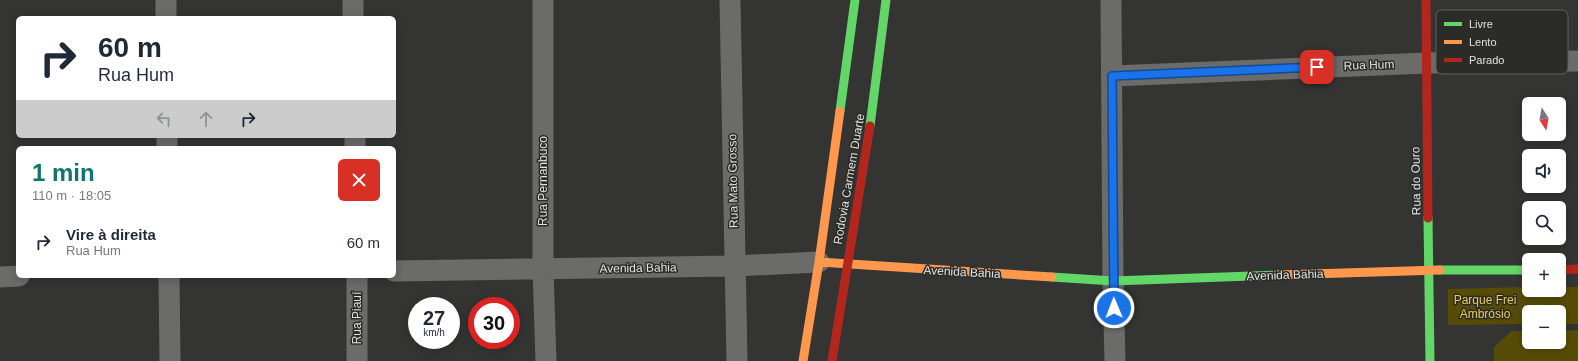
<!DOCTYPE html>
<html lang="pt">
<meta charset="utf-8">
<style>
body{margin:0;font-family:Arial,sans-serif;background:#f6f6f7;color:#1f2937;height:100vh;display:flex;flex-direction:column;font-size:15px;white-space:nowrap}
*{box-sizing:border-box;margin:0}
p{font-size:13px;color:#747a83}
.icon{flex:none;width:22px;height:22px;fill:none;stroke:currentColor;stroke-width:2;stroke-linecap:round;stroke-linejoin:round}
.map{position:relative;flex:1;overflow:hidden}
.side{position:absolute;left:16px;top:146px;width:380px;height:132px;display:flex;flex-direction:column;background:#fff;border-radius:6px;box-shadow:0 2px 10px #0003}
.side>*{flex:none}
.guide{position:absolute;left:16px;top:16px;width:380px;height:122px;border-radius:6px;box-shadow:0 2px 10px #0003;background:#fff;color:#1f2937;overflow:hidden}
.needle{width:26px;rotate:169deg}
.fabs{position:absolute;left:1522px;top:97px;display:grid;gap:8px}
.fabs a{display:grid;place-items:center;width:44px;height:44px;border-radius:6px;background:#fff;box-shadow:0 2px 10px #0003;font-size:20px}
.speed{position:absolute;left:408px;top:297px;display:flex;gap:8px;font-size:20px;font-weight:700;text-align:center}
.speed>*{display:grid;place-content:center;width:52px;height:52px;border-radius:50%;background:#fff;box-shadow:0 2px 10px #0003;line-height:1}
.speed small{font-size:10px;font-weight:400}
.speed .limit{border:6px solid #d22;background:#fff;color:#111}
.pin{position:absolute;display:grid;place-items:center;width:34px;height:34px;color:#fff;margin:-17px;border-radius:8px;box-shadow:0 2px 6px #0006}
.me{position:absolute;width:44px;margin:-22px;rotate:359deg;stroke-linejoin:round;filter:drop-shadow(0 0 3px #0008)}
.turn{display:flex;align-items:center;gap:14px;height:84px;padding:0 16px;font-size:18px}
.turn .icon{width:52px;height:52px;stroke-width:2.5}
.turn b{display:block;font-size:28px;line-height:34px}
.lanes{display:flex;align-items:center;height:38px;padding:0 16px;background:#0003;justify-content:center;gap:20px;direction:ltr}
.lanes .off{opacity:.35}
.round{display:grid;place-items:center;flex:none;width:42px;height:42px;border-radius:6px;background:#f6f6f7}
.headline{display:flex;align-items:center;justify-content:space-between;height:68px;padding:0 16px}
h1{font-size:24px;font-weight:800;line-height:30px;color:#0f766e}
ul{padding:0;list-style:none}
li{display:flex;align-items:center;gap:12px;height:56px;padding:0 16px}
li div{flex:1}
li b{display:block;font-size:15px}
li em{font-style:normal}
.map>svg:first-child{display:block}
.green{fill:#574c07}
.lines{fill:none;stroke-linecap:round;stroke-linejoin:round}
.street{stroke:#6b6b6a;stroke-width:21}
.fast{stroke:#63d668;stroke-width:9}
.slow{stroke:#ff974d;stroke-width:9}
.jam{stroke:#b3261e;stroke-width:9}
.route-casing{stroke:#114b97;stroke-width:10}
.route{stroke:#1a73e8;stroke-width:7}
.labels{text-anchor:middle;stroke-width:3;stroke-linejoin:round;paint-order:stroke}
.street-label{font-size:12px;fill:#e1e1df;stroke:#2b2b28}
.park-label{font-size:12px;fill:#e8cf48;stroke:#2b2b28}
.key{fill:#2b2b28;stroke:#62625f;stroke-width:1}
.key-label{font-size:11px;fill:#e1e1df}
</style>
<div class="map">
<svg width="1578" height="361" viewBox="0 0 1578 361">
<rect width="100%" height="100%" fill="#343433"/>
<path class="green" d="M1529,287V290H1559V287H1578V324H1559V312H1529V324L1448,325V289Z
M1578,330V361H1494V347L1512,331H1529V342H1559V331Z"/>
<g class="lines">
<path class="street" d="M166,0V18
M353,0V18
M543,0V269L546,361
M730,0L737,361
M1111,0L1113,281L1115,361
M1112,76L1427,63L1578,61
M167,136V148
M355,136V148
M394,271L734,266L819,262
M169,276L170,361
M0,277L19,276
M357,361V276"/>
<path class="fast" d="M840,111L855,0
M870,126L886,0
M1428,218L1430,361
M1440,270H1529
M1052,277L1113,281L1278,275"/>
<path class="slow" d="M819,262L1052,277
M1278,275L1440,270
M803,361L819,262L840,111"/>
<path class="jam" d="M1426,0L1428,218
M1559,270L1578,269
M832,361L870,126"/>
</g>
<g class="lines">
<g class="route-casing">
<path id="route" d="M1114,308L1112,76L1317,67"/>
</g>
<use href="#route" class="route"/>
</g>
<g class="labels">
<g class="street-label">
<text transform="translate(1369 65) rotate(-2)" y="4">Rua Hum</text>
<text transform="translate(849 179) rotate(-80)" y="4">Rodovia Carmem Duarte</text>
<text transform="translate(543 181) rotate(-90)" y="4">Rua Pernanbuco</text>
<text transform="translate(733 181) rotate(-91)" y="4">Rua Mato Grosso</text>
<text transform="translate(1416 181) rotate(-91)" y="4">Rua do Ouro</text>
<text transform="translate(638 268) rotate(-1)" y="4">Avenida Bahia</text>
<text transform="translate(962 272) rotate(3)" y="4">Avenida Bahia</text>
<text transform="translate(1285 275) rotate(-2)" y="4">Avenida Bahia</text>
<text transform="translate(357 318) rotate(-90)" y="4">Rua Piauí</text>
</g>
<g class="park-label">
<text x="1485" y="304">Parque Frei<tspan x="1485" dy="14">Ambrósio</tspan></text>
</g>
</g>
<rect x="1436" y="10" width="132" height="64" rx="6" class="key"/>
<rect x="1444" y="22" width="18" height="4" fill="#63d668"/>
<rect x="1444" y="40" width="18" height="4" fill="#ff974d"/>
<rect x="1444" y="58" width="18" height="4" fill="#b3261e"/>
<g class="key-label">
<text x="1469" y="28">Livre</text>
<text x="1469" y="46">Lento</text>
<text x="1469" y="64">Parado</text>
</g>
</svg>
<div class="fabs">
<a><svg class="needle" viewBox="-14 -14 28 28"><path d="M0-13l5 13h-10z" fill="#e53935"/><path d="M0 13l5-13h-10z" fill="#747a83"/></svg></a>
<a><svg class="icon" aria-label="sound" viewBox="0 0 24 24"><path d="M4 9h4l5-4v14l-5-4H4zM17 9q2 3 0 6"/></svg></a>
<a><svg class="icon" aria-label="search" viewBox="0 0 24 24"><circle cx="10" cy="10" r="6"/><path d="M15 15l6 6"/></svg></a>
<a>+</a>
<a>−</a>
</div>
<div class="speed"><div>27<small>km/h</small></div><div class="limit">30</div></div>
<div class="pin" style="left:1317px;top:67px;background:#d93025"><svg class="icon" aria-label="arrive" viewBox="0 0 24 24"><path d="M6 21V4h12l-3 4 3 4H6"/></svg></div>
<svg class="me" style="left:1114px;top:308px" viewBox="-20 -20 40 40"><circle r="17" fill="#1a73e8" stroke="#fff" stroke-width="3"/><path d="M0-11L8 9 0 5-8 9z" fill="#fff"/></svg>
<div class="guide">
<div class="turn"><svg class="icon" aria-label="right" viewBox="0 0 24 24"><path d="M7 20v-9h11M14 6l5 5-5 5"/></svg><div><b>60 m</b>Rua Hum</div></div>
<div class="lanes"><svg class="icon off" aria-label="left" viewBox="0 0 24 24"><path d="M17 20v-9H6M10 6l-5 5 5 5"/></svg><svg class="icon off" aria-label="ahead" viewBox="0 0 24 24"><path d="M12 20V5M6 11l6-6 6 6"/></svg><svg class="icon" aria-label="right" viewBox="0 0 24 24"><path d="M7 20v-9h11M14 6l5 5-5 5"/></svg></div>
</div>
<section class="side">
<div class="headline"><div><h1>1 min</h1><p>110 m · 18:05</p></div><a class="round" style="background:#d93025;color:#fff"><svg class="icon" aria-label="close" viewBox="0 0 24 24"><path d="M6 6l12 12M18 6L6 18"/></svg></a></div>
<ul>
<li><svg class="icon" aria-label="right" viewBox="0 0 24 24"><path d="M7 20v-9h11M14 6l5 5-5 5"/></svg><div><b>Vire à direita</b><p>Rua Hum</p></div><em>60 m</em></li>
</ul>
</section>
</div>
